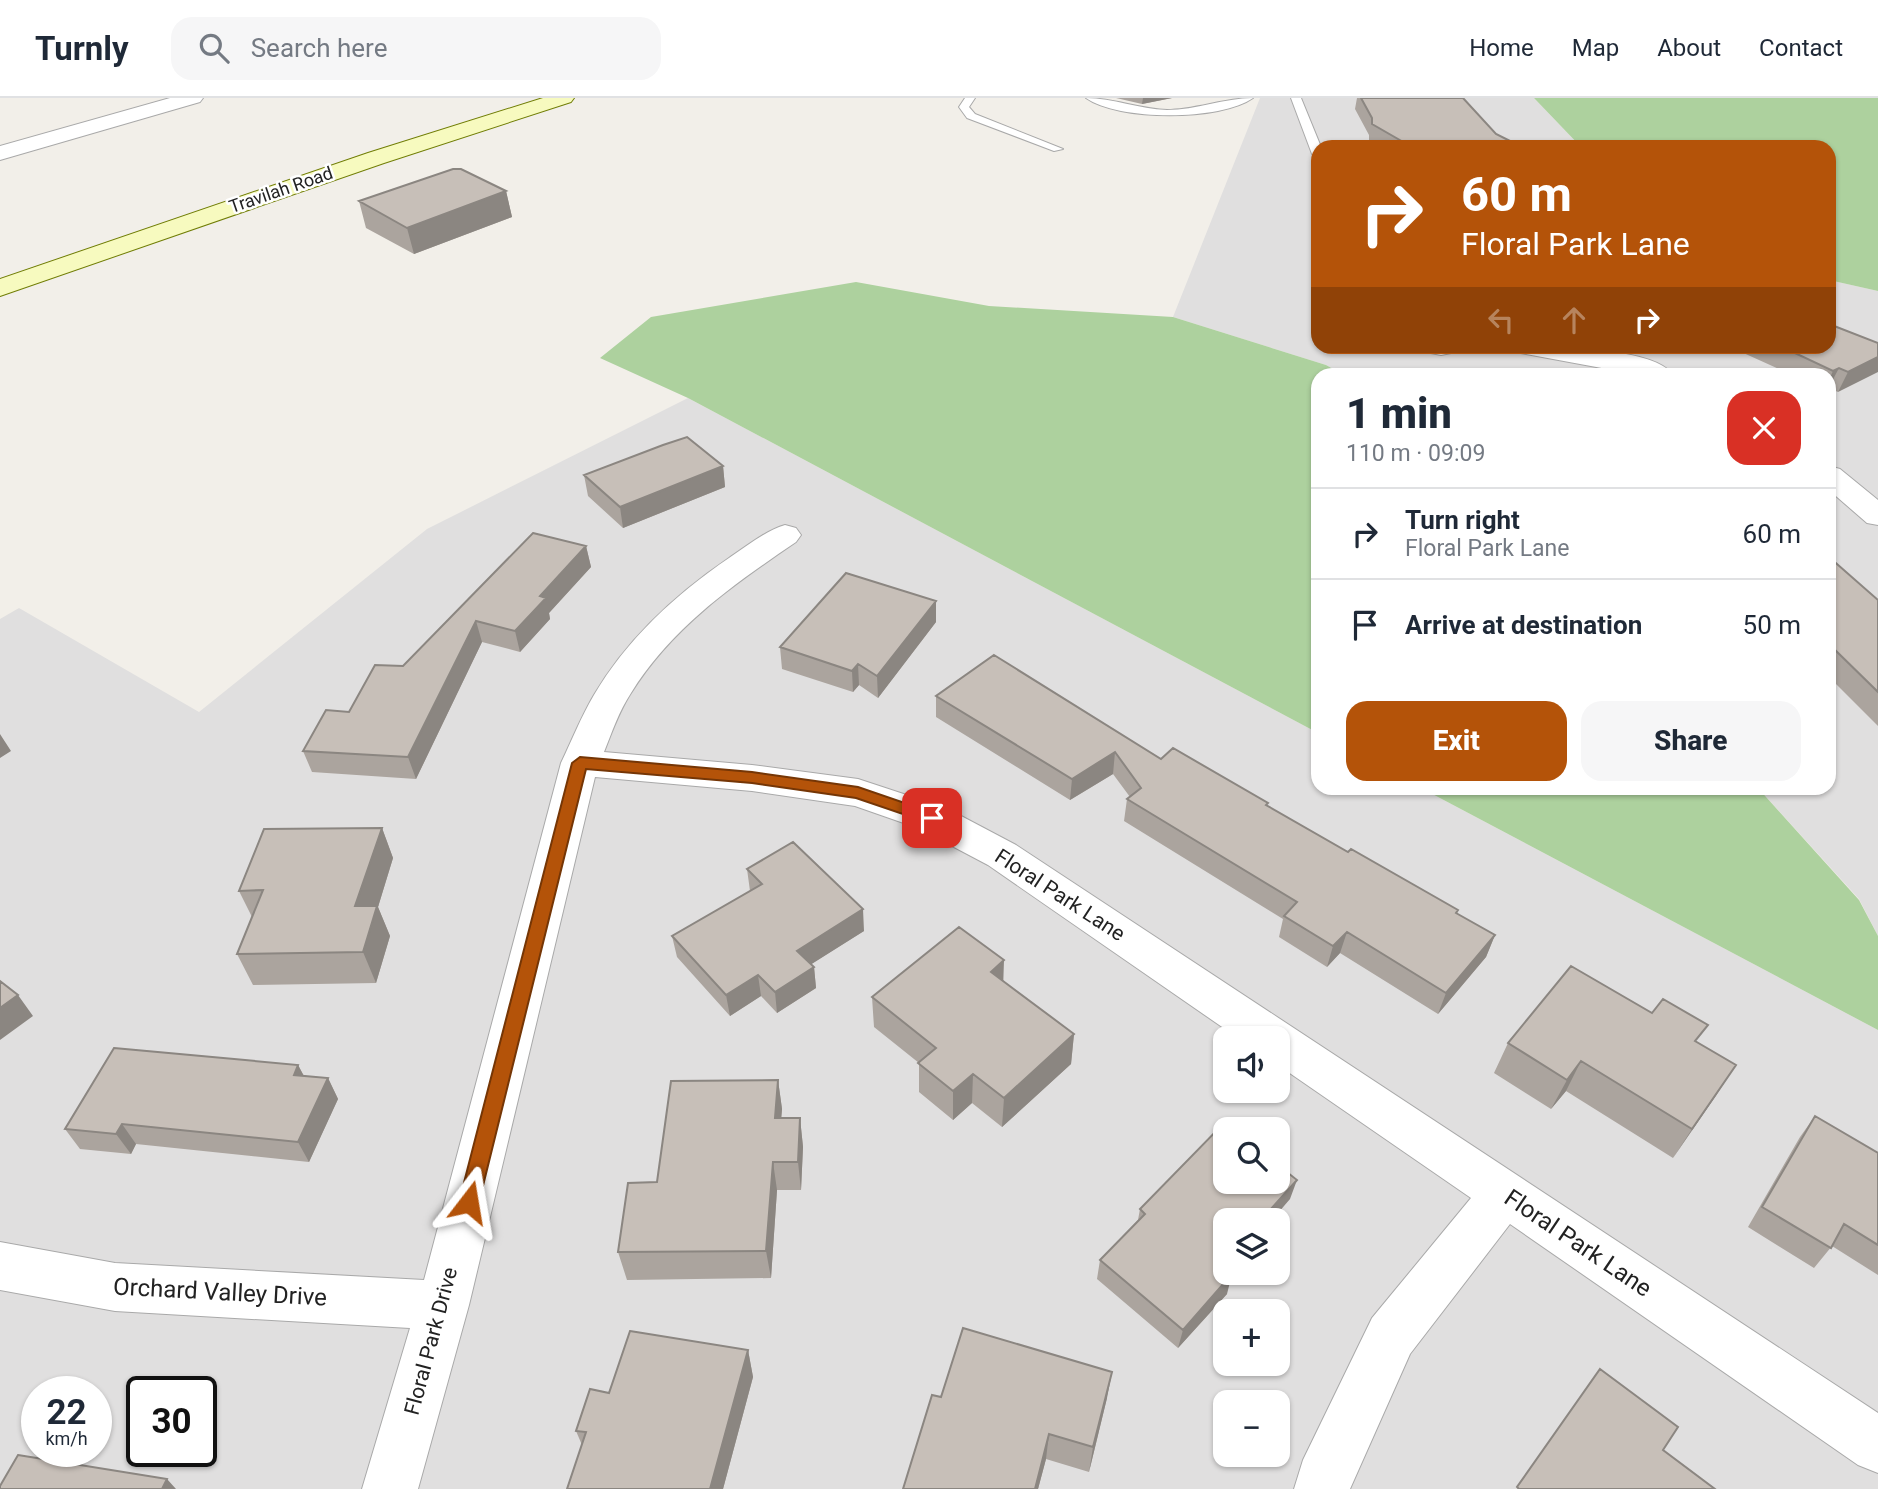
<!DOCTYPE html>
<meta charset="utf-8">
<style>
body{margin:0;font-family:Roboto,sans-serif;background:#f6f6f7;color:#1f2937;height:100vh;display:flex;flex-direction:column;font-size:26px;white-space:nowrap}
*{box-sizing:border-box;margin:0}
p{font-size:23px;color:#747a83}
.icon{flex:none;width:38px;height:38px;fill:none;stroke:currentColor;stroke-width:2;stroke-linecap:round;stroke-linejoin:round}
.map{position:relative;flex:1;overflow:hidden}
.side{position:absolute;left:1311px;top:270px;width:525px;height:427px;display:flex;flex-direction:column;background:#fff;border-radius:21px;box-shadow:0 2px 5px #0004}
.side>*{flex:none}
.banner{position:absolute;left:1311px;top:42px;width:525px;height:214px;border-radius:21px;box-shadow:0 2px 5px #0004;background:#b45309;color:#fff;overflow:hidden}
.controls{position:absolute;left:1213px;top:928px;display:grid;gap:14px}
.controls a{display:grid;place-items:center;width:77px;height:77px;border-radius:14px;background:#fff;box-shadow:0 2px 5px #0004;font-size:35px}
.speed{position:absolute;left:21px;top:1278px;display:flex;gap:14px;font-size:35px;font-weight:700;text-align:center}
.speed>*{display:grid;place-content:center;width:91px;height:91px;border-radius:50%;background:#fff;box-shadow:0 2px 5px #0004;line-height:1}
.speed small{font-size:18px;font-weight:400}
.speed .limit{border:4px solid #111;border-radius:10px;background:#fff;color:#111}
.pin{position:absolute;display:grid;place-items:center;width:60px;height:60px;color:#fff;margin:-30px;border-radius:14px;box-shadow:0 4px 10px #0006}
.me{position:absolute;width:77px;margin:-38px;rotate:14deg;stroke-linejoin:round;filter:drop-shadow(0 0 5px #0008)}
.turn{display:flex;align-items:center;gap:24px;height:147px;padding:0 35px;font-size:32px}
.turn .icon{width:91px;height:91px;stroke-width:2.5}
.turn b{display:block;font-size:49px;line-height:60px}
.lanes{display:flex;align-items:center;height:66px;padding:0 35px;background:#0003;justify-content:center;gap:35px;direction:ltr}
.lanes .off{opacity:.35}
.round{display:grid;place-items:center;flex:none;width:74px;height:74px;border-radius:21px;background:#f6f6f7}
.overview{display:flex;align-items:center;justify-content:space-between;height:119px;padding:0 35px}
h1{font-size:42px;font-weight:800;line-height:52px}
.primary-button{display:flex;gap:14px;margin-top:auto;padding:14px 35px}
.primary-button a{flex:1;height:80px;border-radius:21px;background:#b45309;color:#fff;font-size:28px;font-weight:800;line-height:80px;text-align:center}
.primary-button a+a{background:#f6f6f7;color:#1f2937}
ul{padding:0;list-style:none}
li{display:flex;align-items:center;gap:21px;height:91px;padding:0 35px;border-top:2px solid #e0e1e3}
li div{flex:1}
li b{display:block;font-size:26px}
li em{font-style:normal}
header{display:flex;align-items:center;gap:42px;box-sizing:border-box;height:98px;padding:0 35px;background:#fff;border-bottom:2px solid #e0e1e3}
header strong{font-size:33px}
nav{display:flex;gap:38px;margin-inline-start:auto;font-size:24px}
.search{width:490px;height:63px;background:#f6f6f7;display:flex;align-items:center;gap:18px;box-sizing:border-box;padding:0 24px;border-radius:21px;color:#747a83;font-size:26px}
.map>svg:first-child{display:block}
.residential{fill:#e0dfdf;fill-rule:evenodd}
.forest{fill:#add19e}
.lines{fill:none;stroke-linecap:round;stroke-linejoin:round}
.lane-casing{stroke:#a9a9a9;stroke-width:2}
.street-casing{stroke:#a9a9a9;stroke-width:2}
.secondary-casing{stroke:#707d05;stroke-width:2}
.lane{fill:#fff;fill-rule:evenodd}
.street{fill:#fff;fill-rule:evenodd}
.secondary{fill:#f7fabf;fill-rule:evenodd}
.wall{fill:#aba49e}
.shaded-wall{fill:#8b8681}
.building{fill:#c7bfb8;stroke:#8b8681;stroke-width:2}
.route{fill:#b45309;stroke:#753606;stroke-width:2}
.labels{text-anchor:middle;stroke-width:5;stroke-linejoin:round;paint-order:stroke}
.far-street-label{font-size:18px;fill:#222;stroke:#fff}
.street-label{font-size:21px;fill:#222;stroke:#fff}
.near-street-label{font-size:24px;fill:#222;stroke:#fff}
</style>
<header>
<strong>Turnly</strong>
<div class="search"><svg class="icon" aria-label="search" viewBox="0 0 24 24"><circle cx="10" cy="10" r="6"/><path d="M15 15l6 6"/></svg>Search here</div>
<nav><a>Home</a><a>Map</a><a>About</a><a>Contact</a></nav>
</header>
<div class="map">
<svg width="1878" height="1391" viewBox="0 0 1878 1391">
<rect width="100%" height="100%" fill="#f2efe9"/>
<path class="residential" d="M1260,0H1534L1581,49H1318V248H1829V182L1878,193V838L1859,801L1758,690H1829V276H1342L1326,267L1173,219Z
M688,300L1318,635V690H1421L1878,932V1391H0V521L19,510L199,614L427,431ZM1225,940H1278V992H1225ZM1225,1031H1278V1083H1225ZM1225,1122H1278V1174H1225ZM1225,1213H1278V1265H1225ZM37,1293H96V1353H37ZM142,1293H201V1353H142ZM1225,1304H1278V1356H1225Z"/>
<path class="forest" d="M1534,0H1878V193L1829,182V49H1581Z
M856,184L989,208L1173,219L1326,267L1342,276H1318V635L688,300L600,260L651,219Z
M1421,690H1758L1859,802L1878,838V932Z"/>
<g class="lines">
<g class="lane-casing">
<path id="lane" d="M965,0H975L969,9L975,16L1063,51L1054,53L967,20L959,9Z
M1086,0C1113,0 1139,11 1167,12C1196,12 1224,0 1253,0C1221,23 1118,23 1086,0Z
M1291,0H1301L1321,49H1318V59L1312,56Z"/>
</g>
<g class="street-casing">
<path id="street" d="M170,0H203L200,4L0,62V48Z
M1427,248H1455V249L1451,255L1441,257L1431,255Z
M1513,248C1545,248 1654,249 1672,276H1634L1526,256L1516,254Z
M1829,368L1840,371L1878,402V427L1867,425L1829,392Z
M785,427L796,430L801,437L796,444C734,486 671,530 631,595C619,613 612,634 604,654L752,667L858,681L946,710L1016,747L1878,1315V1375L1858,1367L1510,1126L1410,1256L1350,1391H1294L1303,1362L1372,1220L1471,1100L1278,967V940H1238L988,767L918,730L855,708L752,693L595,679L469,1207L418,1391H362L410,1230L115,1213L0,1192V1144L115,1165L424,1182L561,665C572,642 581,619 594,597C627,541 676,496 729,460C747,448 765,433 785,427Z"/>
</g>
<g class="secondary-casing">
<path id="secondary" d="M543,0H574L571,4L384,65L0,198V181L368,55Z"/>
</g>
<use href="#lane" class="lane"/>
<use href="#street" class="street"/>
<use href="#secondary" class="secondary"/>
</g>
<path class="wall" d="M1116,0H1172L1142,6Z
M1357,0H1463L1496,36L1522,49H1379L1369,43V37L1355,11Z
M506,93L512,119L414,156L366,130L359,103Z
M1878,245L1838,294L1829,290V276H1790L1728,248H1829Z
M723,368L725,389L623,430L588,398L584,377Z
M586,448L591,469L549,515L550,521L520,554L482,544L416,681L312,674L303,653L403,568Z
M1829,459L1878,502V628L1829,579Z
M936,503V524L878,600L859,587L853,594L782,571L780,549Z
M936,598L1161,661L1268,708L1348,754L1458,812L1457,816L1495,837L1486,859L1438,916L1340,855L1327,869L1279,839L1283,821L1124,723L1127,701L1130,699L1113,676L1070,702L936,619Z
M382,730L393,760L378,809L390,838L376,885L253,887L237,856L252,819L239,793Z
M747,771L864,833L811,866L814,869L816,890L777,915L761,898L730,918L677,859L672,838L750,793Z
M1003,884L1074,936L1071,966L1002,1029L972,1005L953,1022L919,994V965L874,929L872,899Z
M1652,915L1697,944L1717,996L1673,1060L1566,993L1551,1011L1494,975L1508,945Z
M298,967L304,978L328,980L338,1001L309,1064L136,1046L131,1056L80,1051L65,1031Z
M778,982L782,1011L781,1020H800L803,1049L801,1092H777L771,1180L627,1182L618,1154L657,1084Z
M1815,1018L1878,1055V1177L1832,1148L1814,1170L1748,1129L1800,1039Z
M1290,1101L1225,1122L1227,1196L1178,1250L1097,1181L1100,1162L1138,1122L1140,1111Z
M748,1252L753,1279L723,1391H567L582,1347L576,1333L609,1295Z
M941,1299L1107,1300L1089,1374L1046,1361L1038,1391H903Z"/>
<path class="shaded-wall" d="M1143,0H1172L1142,6Z
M506,93L512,119L414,156L407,130Z
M1878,259V274L1838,294L1848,274Z
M1839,270L1829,289V290V282L1833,273Z
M723,368L725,389L623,430L620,409Z
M586,448L591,469L549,515L550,521L520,554L515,533L540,498Z
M936,503V524L878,600L877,578Z
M476,523L482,544L416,681L408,659Z
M858,566L859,587L853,594L852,573Z
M0,636L11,653L0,660Z
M1115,654L1113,676L1070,702L1072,681Z
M382,730L393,760L378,809L390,838L376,885L363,854L355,808Z
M863,811L864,833L799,874L797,853Z
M1347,834L1340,855L1327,869L1333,848Z
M1495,837L1486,859L1438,916L1446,895Z
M1004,862L1003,892L991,874Z
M814,869L816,890L777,915L775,894Z
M758,877L761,898L730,918L726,897Z
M18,897L33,918L0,942V910Z
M1074,936L1071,966L1002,1029L1004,1000Z
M1581,963L1566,993L1551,1011L1567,982Z
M298,967L309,988L294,977Z
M1736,967L1717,996L1673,1060L1692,1031Z
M973,976L972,1005L953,1022V993Z
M328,980L338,1001L309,1064L298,1044Z
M778,982L782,1011L779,1049L775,1020Z
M800,1020L803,1049L801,1092L798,1064Z
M122,1026L136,1046L131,1056L116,1036Z
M773,1064L777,1092L771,1180L766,1153Z
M1297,1082L1290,1101L1272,1122H1261Z
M1225,1161V1174L1220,1167Z
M1232,1176L1227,1196L1178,1250L1183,1232Z
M748,1252L753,1279L723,1391H710Z
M1112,1274L1107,1300L1089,1374L1093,1349Z
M1049,1336L1046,1361L1038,1391H1035Z
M167,1381L176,1391H162Z"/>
<path class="building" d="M1361,0H1463L1496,36L1522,49H1412L1372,26V20Z
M453,71H461L506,93L407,130L359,103Z
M1829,226L1878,245V259L1848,274L1839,270L1833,273L1780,248H1829Z
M687,339L723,368L620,409L584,377L663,347Z
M533,435L586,448L540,498L546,500L515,533L476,523L408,659L303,653L326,612L349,614L375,567L403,568Z
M1829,459L1878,502V594L1829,546Z
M846,475L936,503L877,578L858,566L852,573L780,549Z
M994,557L1161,661L1173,650L1268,705L1266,707L1348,754L1351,751L1458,812L1456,815L1495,837L1446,895L1347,834L1333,848L1284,818L1297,804L1127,701L1141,690L1115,654L1072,681L936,598Z
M382,730L355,808H377L363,854L237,856L263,792L239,793L264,731Z
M793,744L863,811L797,853L814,869L775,894L758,877L726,897L672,838L762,786L747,771Z
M959,829L1004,862L991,874L1074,936L1004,1000L973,976L953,993L918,965L936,950L872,899Z
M1571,868L1652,915L1663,901L1708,927L1695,943L1736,967L1692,1031L1581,963L1567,982L1508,945Z
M0,883L18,897L0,910Z
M114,950L298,967L294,977L328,980L298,1044L122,1026L116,1036L65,1031Z
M778,982L775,1020H800L798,1064H773L766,1153L618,1154L628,1085L657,1084L671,983Z
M1815,1018L1878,1055V1147L1844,1126L1831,1150L1762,1109Z
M1223,1026L1229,1031H1225V1083H1278V1067L1297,1082L1261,1122H1225V1161L1220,1167L1225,1171V1174H1229L1232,1176L1183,1232L1100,1162L1145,1116L1140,1111Z
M963,1230L1112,1274L1093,1349L1049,1336L1035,1391H903L932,1297L941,1299Z
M630,1233L748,1252L710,1391H567L586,1334L576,1333L590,1291L609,1295Z
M1600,1271L1678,1329L1663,1352L1715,1391H1519L1517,1389Z
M18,1357L167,1381L162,1391H0V1388Z"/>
<path class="route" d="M580,659L752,674L858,689L937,716L940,720L932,726L856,700L752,685L586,671L479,1104L476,1110L469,1113L461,1110L459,1104L572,665Z"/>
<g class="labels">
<g class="far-street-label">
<text transform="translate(281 92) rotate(-19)" y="6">Travilah Road</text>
</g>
<g class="street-label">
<text transform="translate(1060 797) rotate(33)" y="7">Floral Park Lane</text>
<text transform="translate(431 1243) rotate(-75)" y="7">Floral Park Drive</text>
</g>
<g class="near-street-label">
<text transform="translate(1578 1145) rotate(34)" y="8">Floral Park Lane</text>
<text transform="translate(220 1194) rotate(3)" y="8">Orchard Valley Drive</text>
</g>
</g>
</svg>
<div class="controls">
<a><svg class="icon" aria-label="sound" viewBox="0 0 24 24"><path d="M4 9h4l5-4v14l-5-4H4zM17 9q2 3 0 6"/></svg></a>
<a><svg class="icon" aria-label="search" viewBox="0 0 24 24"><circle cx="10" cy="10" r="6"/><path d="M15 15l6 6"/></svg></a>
<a><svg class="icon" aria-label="layers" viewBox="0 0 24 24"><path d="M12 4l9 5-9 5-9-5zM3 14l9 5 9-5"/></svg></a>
<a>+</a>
<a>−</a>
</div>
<div class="speed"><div>22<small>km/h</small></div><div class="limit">30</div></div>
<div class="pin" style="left:932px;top:720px;background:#d93025"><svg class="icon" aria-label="arrive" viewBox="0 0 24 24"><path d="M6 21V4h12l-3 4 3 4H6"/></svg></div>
<svg class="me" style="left:469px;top:1104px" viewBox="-20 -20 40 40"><path d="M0-17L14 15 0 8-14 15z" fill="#b45309" stroke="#fff" stroke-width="4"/></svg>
<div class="banner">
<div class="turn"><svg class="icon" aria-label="right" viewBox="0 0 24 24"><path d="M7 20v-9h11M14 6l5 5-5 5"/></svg><div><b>60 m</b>Floral Park Lane</div></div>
<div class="lanes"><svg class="icon off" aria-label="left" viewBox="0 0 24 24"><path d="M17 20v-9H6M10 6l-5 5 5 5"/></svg><svg class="icon off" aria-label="ahead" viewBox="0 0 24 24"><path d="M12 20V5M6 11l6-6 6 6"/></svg><svg class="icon" aria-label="right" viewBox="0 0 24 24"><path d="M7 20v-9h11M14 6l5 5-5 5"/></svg></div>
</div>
<section class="side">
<div class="overview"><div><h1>1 min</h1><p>110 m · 09:09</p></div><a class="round" style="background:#d93025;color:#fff"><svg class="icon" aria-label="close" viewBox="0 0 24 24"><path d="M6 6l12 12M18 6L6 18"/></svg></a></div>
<ul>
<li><svg class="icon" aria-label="right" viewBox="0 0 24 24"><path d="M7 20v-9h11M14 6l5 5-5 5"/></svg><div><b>Turn right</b><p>Floral Park Lane</p></div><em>60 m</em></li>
<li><svg class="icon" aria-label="arrive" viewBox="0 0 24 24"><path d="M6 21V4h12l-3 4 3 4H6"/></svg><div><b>Arrive at destination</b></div><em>50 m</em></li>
</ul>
<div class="primary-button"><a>Exit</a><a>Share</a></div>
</section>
</div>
